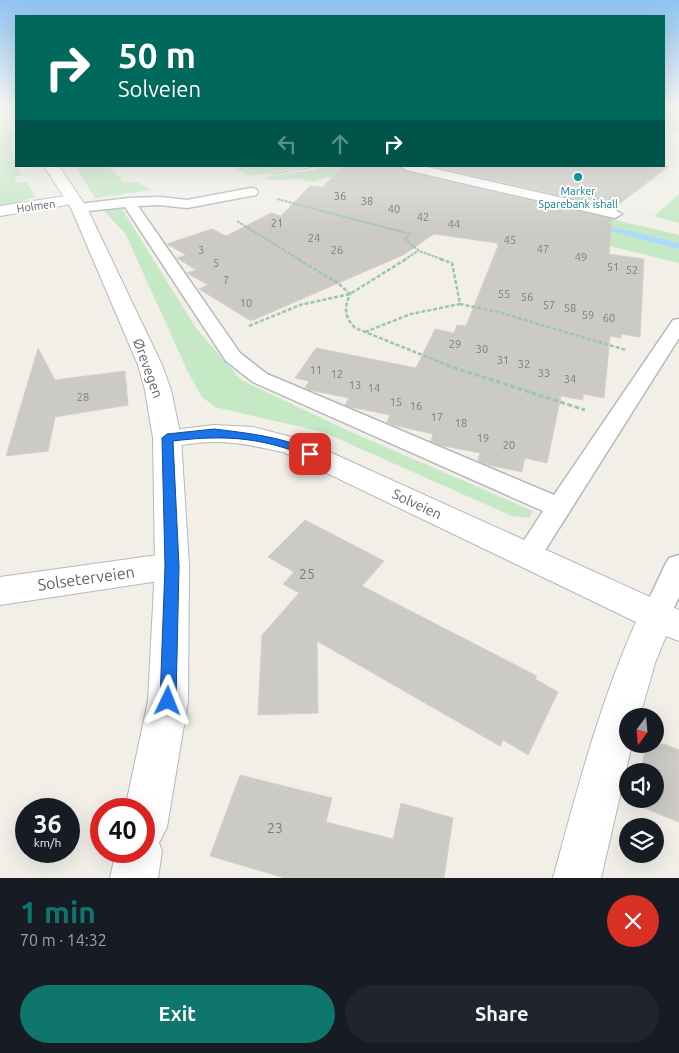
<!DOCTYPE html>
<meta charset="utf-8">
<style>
body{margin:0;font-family:Ubuntu,sans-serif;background:#20242c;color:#f1f3f6;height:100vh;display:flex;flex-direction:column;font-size:19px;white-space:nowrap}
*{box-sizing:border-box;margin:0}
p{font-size:16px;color:#9ea1a6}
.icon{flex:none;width:28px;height:28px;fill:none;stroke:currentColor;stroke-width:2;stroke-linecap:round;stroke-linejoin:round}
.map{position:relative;height:878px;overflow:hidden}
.sheet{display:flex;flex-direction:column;background:#171b24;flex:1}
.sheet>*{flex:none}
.banner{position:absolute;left:15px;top:15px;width:650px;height:152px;border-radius:0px;box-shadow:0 5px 20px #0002;background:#00695c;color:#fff;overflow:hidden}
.needle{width:32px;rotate:196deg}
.fabs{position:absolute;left:619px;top:708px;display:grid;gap:10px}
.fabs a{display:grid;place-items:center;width:45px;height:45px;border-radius:50%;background:#171b24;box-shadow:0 5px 20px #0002;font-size:25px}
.speed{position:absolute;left:15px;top:798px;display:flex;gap:10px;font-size:25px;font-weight:700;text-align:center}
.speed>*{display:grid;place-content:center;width:65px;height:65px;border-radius:50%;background:#171b24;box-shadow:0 5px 20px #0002;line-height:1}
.speed small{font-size:12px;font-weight:400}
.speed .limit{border:8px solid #d22;background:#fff;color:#111}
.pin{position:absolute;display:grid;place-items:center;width:42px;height:42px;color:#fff;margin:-21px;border-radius:10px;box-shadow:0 2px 8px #0006}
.me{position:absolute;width:55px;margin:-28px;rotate:2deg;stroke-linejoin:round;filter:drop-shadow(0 0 4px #0008)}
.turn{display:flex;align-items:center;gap:18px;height:105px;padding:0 20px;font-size:22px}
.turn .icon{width:65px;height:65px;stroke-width:2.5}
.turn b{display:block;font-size:35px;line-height:42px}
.lanes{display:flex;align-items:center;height:48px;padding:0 20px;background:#0003;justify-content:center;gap:25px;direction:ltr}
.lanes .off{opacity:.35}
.round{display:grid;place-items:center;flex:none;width:52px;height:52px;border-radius:26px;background:#20242c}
.head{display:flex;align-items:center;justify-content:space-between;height:85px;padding:0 20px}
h1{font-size:30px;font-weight:700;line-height:38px;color:#0f766e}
.cta{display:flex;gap:10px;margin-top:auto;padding:10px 20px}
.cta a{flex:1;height:58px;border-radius:30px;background:#0f766e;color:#fff;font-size:20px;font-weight:700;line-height:58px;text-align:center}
.cta a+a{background:#20242c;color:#f1f3f6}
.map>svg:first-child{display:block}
.green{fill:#c5e8c5}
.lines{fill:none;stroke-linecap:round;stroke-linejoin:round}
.stream{fill:#aadaff;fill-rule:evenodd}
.building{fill:#cccac5;stroke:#d6d1c6}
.service-casing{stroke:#b5b8bc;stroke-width:3}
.minor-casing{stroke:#b5b8bc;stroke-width:2}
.tertiary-casing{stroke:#b5b8bc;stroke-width:2}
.path-far3{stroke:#9cc7a9;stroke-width:1;stroke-dasharray:2.5 1;stroke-linecap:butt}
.path-far2{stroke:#9cc7a9;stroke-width:2;stroke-dasharray:3 1;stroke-linecap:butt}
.path-far1{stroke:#9cc7a9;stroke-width:2.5;stroke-dasharray:4 2;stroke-linecap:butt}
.path{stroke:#9cc7a9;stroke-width:3;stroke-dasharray:5 2.5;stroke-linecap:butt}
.service{fill:#fff;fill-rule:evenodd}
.minor{fill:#fff;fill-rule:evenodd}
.tertiary{fill:#fff;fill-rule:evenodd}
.route{fill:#1a73e8;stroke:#114b97}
.culture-dot{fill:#0f9aa8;stroke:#fff;stroke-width:2}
.labels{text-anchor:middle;stroke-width:4;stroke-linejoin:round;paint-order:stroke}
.far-culture-label{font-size:11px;fill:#0d838f;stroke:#fff}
.number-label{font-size:11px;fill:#7a7d7f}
.far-street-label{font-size:11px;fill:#5f6368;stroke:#fff}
.street-label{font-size:14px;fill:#5f6368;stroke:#fff}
.near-number-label{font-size:14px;fill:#7a7d7f}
.near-street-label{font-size:16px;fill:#5f6368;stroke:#fff}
</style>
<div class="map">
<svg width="679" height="878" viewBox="0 0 679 878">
<rect width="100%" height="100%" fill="#f1efe8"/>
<path class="green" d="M664,107H679V132L664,129Z
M0,112L9,118L7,132H11L12,153L16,166H18L22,175L14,177L17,183L26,182L36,197L0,207Z
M75,166H107L121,179V182C133,181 142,182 151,190L95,198Z
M232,166H312L249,176Z
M326,166H393L618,218L616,220L679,235V263L326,177L314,182L300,179L269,180L266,177L315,170Z
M679,194V223L654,216Z
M108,208L122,209L196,328L241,380L349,431L533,511L529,518L512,516L323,432L215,407L202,397L188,372L125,233L104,211Z"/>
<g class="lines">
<path class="stream" d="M591,222L679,243V249L591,226Z"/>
</g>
<path class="building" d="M343,166H398L406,172L612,219L609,254L644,259L640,337L621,334V338L610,336L604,398L583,394V400L561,396L547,463L525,458L522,472L488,465L478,461L480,453L439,445L431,441L433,434L393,425L387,422L390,415L350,407L345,405L349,398L309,390L305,388L309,381L295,378L316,348L416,368L435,329L454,333L457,325L466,326L498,246L497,243L434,234L403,255L251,321L199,289L208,285L187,273L196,270L177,258L186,255L167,244L212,229L226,236L271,213L281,216L310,186L323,187Z
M432,166H669L614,208Z
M38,348L55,380L125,371L128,405L55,417L48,451L6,456Z
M305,520L384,561L362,586L537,676L535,679L558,692L528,755L503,740L500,746L317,641L318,713L258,715L262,635L299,593L283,584L294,572L268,557Z
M646,744H664L679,750V822L634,804L635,799H655V771H641Z
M240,775L332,798L326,822L393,839L401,803L453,818L444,878H285L210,856Z"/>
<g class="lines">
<g class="service-casing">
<path id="service" d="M400,166H423L615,210L622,214L615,218L406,170Z
M251,188L256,189L258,192L256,195L187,208L160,205L138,206L240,353L267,374L554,495L673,320L679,319V338L537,563L527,566L517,563L514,556L543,511L253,382L226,361L125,207L79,212L72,208L79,204L129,198L160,197L187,200Z
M679,555V597L666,624L656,628L646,624L641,616L665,565L669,558Z"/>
</g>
<g class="minor-casing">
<path id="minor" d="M72,195L78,197L80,200L78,203L0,216V206Z
M214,425L253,427L303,440L679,610V641L666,636L655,663L640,716H628V744H632L601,878H553C577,791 599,704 636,622L283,452C261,447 238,442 215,442C195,441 176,449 157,444L153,438L157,432Z
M172,553L184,557L189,566L184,575L172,579L0,605V577Z"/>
</g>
<g class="tertiary-casing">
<path id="tertiary" d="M0,107H11L16,109V118L0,111Z
M44,166H59L87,208L162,365L171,390L181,438L189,566L188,701L167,827L159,843L162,851L158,878H110L116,851H144V809H125L148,701L155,566L153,438L145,390L138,365L71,208Z"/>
</g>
<path class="path-far3" d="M272,174L320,166"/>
<path class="path-far2" d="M277,199L410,234L405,239L419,251L444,260
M237,221L300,260
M404,260L418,251"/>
<path class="path-far1" d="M298,259L338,283L350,294C344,308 344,316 355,328L450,366
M440,259L452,263L460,304L498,312L626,350
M249,326L300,305L350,294L406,259
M365,332L411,314L460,304"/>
<path class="path" d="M446,365L585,410"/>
<use href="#service" class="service"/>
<use href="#minor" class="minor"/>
<use href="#tertiary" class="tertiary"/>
</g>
<linearGradient id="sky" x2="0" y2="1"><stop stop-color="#8fc3f1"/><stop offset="0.47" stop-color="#f9f8f5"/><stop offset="1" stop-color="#f9f8f5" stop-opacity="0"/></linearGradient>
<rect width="679" height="230" fill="url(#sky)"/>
<path class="route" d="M214,429C248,433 282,437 314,451L315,454L310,458C302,456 296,451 288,449C248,436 214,436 173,441L179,566L176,701L174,706L168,709L162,706L160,701L165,566L162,438L167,434Z"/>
<circle class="culture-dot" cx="578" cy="177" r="5"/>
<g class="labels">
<g class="far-culture-label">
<text x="578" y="195">Marker<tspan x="578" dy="13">Sparebank ishall</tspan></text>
</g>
<g class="number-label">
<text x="340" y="200">36</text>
<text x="367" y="205">38</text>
<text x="394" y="213">40</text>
<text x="423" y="221">42</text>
<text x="277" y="227">21</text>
<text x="454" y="228">44</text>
<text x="314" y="242">24</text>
<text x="510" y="244">45</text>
<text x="543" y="253">47</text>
<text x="201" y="254">3</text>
<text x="337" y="254">26</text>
<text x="581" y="261">49</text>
<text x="216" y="267">5</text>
<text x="613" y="271">51</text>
<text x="632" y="274">52</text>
<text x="226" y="284">7</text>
<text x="504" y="298">55</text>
<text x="527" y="301">56</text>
<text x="246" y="307">10</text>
<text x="549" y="309">57</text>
<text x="570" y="312">58</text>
<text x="588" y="319">59</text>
<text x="609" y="322">60</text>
<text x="455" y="348">29</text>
<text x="482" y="353">30</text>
<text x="503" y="364">31</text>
<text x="524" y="368">32</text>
<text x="316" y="374">11</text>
<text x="544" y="377">33</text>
<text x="337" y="378">12</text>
<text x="570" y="383">34</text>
<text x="355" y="389">13</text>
<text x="374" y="392">14</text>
<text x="83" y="401">28</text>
<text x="396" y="406">15</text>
<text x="416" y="410">16</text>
<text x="437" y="421">17</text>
<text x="461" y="427">18</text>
<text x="483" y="442">19</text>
<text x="509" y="449">20</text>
</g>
<g class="far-street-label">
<text transform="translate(36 206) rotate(-8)" y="4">Holmen</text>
</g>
<g class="street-label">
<text transform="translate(148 368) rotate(70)" y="5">Ørevegen</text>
<text transform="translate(417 504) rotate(25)" y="5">Solveien</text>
</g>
<g class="near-number-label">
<text x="307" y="579">25</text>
<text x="275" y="833">23</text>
</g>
<g class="near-street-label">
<text transform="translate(86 578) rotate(-8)" y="6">Solseterveien</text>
</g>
</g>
</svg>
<div class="fabs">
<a><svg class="needle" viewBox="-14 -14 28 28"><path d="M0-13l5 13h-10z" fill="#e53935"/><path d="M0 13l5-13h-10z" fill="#9ea1a6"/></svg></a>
<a><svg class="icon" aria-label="sound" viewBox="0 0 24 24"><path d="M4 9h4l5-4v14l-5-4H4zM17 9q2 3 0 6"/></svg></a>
<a><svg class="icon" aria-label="layers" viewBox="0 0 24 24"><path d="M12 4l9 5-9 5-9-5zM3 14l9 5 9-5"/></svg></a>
</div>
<div class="speed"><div>36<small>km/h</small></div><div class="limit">40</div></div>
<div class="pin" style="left:310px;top:454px;background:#d93025"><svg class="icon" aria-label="arrive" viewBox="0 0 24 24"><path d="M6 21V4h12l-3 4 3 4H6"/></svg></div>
<svg class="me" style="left:168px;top:701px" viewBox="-20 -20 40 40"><path d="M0-17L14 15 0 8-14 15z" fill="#1a73e8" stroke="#fff" stroke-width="4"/></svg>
<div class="banner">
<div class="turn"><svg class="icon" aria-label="right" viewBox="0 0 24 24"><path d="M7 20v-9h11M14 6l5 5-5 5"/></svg><div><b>50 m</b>Solveien</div></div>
<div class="lanes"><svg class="icon off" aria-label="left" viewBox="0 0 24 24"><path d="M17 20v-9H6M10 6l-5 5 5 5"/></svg><svg class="icon off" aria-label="ahead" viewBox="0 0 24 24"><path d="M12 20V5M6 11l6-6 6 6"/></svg><svg class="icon" aria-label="right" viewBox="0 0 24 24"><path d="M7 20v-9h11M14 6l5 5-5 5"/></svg></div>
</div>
</div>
<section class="sheet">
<div class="head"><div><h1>1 min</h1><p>70 m · 14:32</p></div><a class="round" style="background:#d93025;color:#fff"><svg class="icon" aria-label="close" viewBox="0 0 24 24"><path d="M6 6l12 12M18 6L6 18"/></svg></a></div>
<div class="cta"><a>Exit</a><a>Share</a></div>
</section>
